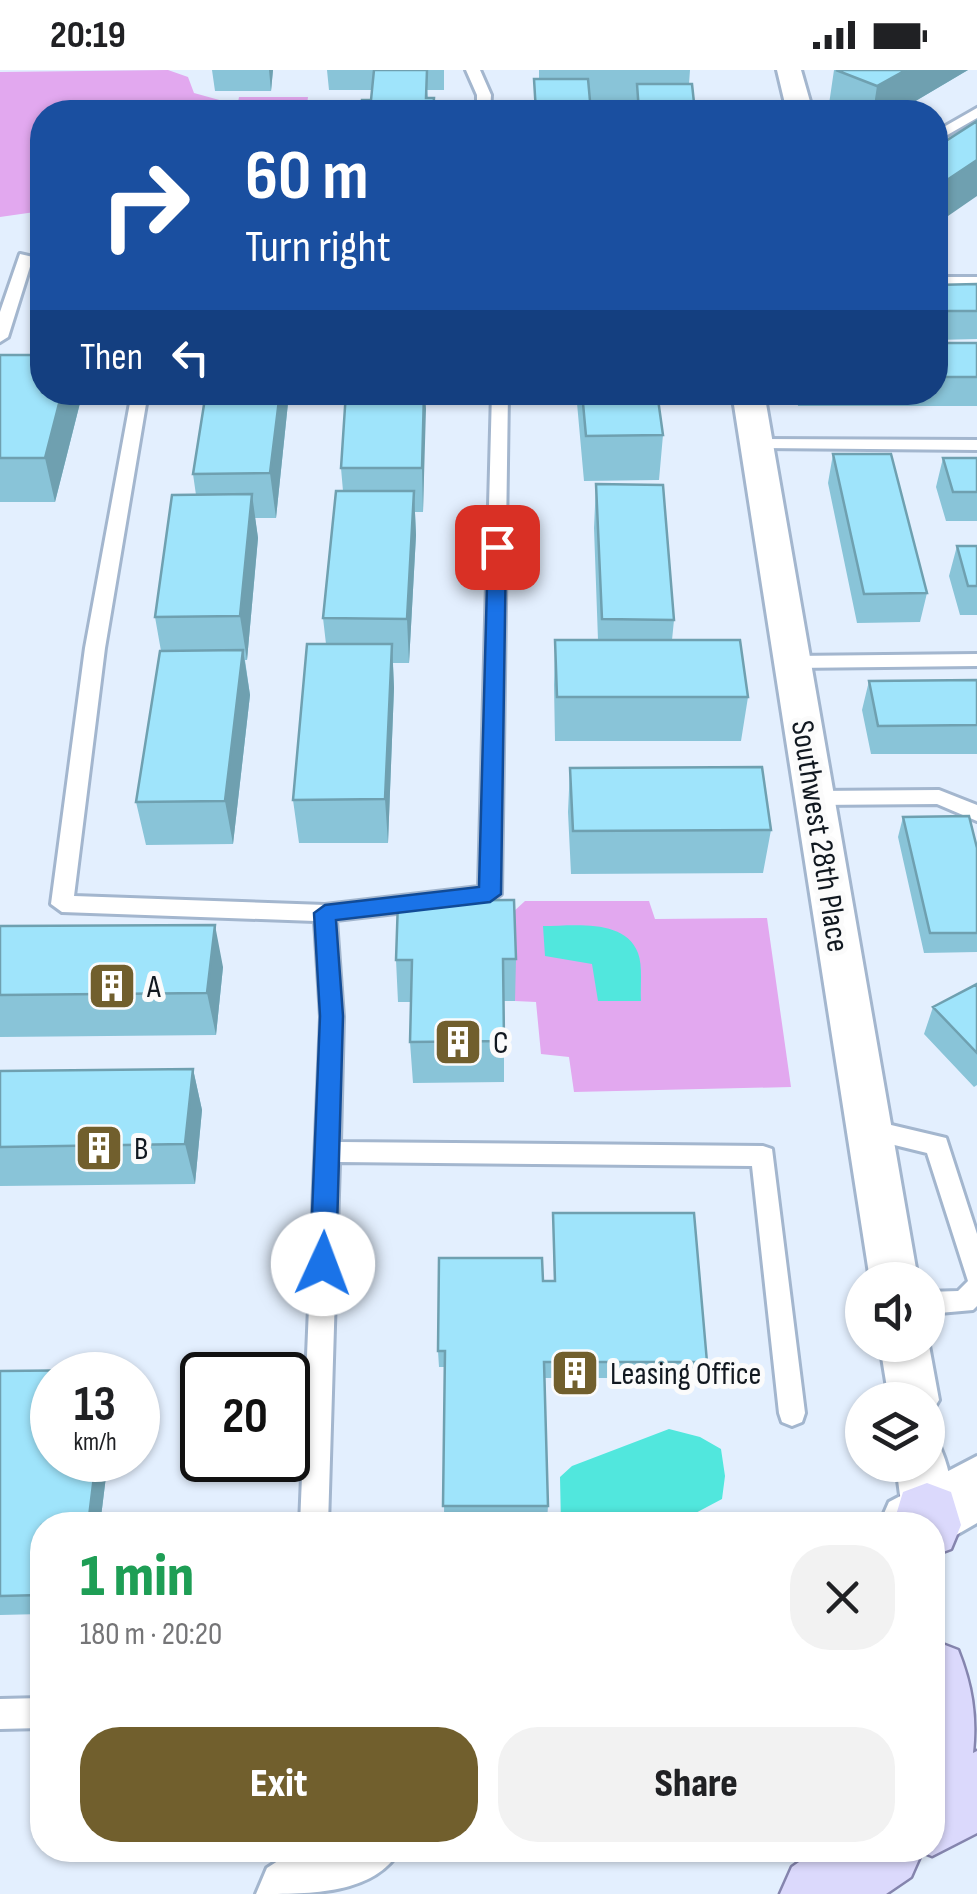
<!DOCTYPE html>
<meta charset="utf-8">
<style>
body{margin:0;font-family:"Sofia Sans Condensed",sans-serif;background:#f2f2f2;color:#202124;height:100vh;display:flex;flex-direction:column;font-size:38px;white-space:nowrap}
*{box-sizing:border-box;margin:0}
p{font-size:32px;color:#757577}
.icon{flex:none;width:55px;height:55px;fill:none;stroke:currentColor;stroke-width:2;stroke-linecap:round;stroke-linejoin:round}
.map{position:relative;flex:1;overflow:hidden}
.drawer{position:absolute;left:30px;top:1442px;width:915px;height:350px;display:flex;flex-direction:column;background:#fff;border-radius:40px;box-shadow:0 2px 8px #0004}
.drawer>*{flex:none}
.guide{position:absolute;left:30px;top:30px;width:918px;height:305px;border-radius:40px;box-shadow:0 2px 8px #0004;background:#1a4fa0;color:#fff;overflow:hidden}
.buttons{position:absolute;left:845px;top:1192px;display:grid;gap:20px}
.buttons a{display:grid;place-items:center;width:100px;height:100px;border-radius:50%;background:#fff;box-shadow:0 2px 8px #0004;font-size:50px}
.speed{position:absolute;left:30px;top:1282px;display:flex;gap:20px;font-size:50px;font-weight:700;text-align:center}
.speed>*{display:grid;place-content:center;width:130px;height:130px;border-radius:50%;background:#fff;box-shadow:0 2px 8px #0004;line-height:1}
.speed small{font-size:25px;font-weight:400}
.speed .limit{border:5px solid #111;border-radius:15px;background:#fff;color:#111}
.pin{position:absolute;display:grid;place-items:center;width:85px;height:85px;color:#fff;margin:-42px;border-radius:20px;box-shadow:0 5px 15px #0006}
.me{position:absolute;width:110px;margin:-55px;rotate:2deg;stroke-linejoin:round;filter:drop-shadow(0 0 8px #0008)}
.turn{display:flex;align-items:center;gap:35px;height:210px;padding:0 50px;font-size:45px}
.turn .icon{width:130px;height:130px;stroke-width:2.5}
.turn b{display:block;font-size:70px;line-height:85px}
.then{display:flex;align-items:center;height:95px;padding:0 50px;background:#0003;gap:20px;font-size:38px}
.round{display:grid;place-items:center;flex:none;width:105px;height:105px;border-radius:40px;background:#f2f2f2}
.head{display:flex;align-items:center;justify-content:space-between;height:170px;padding:0 50px}
h1{font-size:60px;font-weight:800;line-height:75px;color:#1e9e55}
.cta{display:flex;gap:20px;margin-top:auto;padding:20px 50px}
.cta a{flex:1;height:115px;border-radius:40px;background:#715f2d;color:#fff;font-size:40px;font-weight:800;line-height:115px;text-align:center}
.cta a+a{background:#f2f2f2;color:#202124}
.status{display:flex;justify-content:space-between;align-items:center;height:70px;padding:0 50px;background:#fff;direction:ltr}
.status svg{height:28px;fill:currentColor}
.map>svg:first-child{display:block}
.green{fill:#e2a8ef}
.water{fill:#51e7dd}
.lines{fill:none;stroke-linecap:round;stroke-linejoin:round}
.service-casing{stroke:#a3b6ce;stroke-width:6}
.minor-casing{stroke:#a3b6ce;stroke-width:6}
.tertiary-casing{stroke:#a3b6ce;stroke-width:6}
.primary-casing{stroke:#8585ae;stroke-width:5}
.service{fill:#fff;fill-rule:evenodd}
.minor{fill:#fff;fill-rule:evenodd}
.tertiary{fill:#fff;fill-rule:evenodd}
.primary{fill:#dbd9fc;fill-rule:evenodd}
.wall{fill:#89c4d8}
.shaded-wall{fill:#6fa0b0}
.building{fill:#9fe4fb;stroke:#6fa0b0;stroke-width:2.5}
.route{fill:#1a73e8;stroke:#114b97;stroke-width:2.5}
.labels{text-anchor:middle;stroke-width:10;stroke-linejoin:round;paint-order:stroke}
.street-label{font-size:32px;fill:#111820;stroke:#fbfbfb}
.poi-label{font-size:32px;fill:#111820;stroke:#fbfbfb;text-anchor:start}
</style>
<div class="status"><b>20:19</b><svg viewBox="0 0 49 12"><path d="M0 12V9h3v3zM5 12V6h3v6zM10 12V3h3v9zM15 12V0h3v12zM26 1h20v11H26zM47 4h2v5h-2z"/></svg></div>
<div class="map">
<svg width="977" height="1824" viewBox="0 0 977 1824">
<rect width="100%" height="100%" fill="#e3effe"/>
<path class="green" d="M168,0L188,7L194,23L223,31L222,42H42V141L0,147V2Z
M239,27H308L306,42H236Z
M525,831H649L655,849L767,848L791,1017L574,1022L569,987L541,984L536,932L515,931L512,843Z"/>
<path class="water" d="M543,856C573,856 625,848 638,883C643,896 640,917 641,931H598L592,894L545,886Z
M669,1359L700,1367L721,1379L725,1406L722,1429L673,1455H561L560,1407L572,1396Z"/>
<g class="lines">
<g class="service-casing">
<path id="service" d="M466,0H480L491,25L490,42H477V25Z
M977,38V48L935,72V62Z
M20,184L33,187L8,267L0,272V242Z
M935,207H977V217H935Z
M132,322H148L105,578L74,826L325,835L479,817L492,322H508L501,824L490,832L336,850L343,947L340,1072L763,1076L772,1079L805,1343L802,1352L792,1356L782,1352L779,1343L752,1096L339,1092L328,1455H300L321,947L315,851L62,842L51,834L85,578Z
M756,369L977,370V380L750,378L747,374Z
M977,584V596L793,598L783,592L793,586Z
M939,720L977,735V751L937,734L815,735L805,728L815,721Z
M870,1050L946,1068L977,1164V1236L973,1240L928,1244V1222L958,1221L968,1211L927,1083L862,1067L858,1060L862,1053Z
M42,1628V1658L0,1659V1629Z"/>
</g>
<g class="minor-casing">
<path id="minor" d="M777,0H801L813,42H787Z
M732,322H764L918,1210H870Z
M928,1270L939,1330L928,1348V1330H889L880,1275H928Z
M928,1372L940,1377C952,1404 957,1437 946,1464L932,1470V1455H904L896,1395H928Z"/>
</g>
<g class="tertiary-casing">
<path id="tertiary" d="M977,1386V1453L932,1479V1455H879L889,1432Z
M295,1780H400C374,1824 313,1824 256,1824L267,1798Z"/>
</g>
<g class="primary-casing">
<path id="primary" d="M927,1413L951,1422L961,1455L951,1479L932,1486V1455H893L903,1422Z
M932,1570L958,1580C972,1615 977,1646 973,1683L977,1681V1763L932,1786L922,1782L911,1807L886,1824H780L792,1797L816,1780H932Z"/>
</g>
<use href="#service" class="service"/>
<use href="#minor" class="minor"/>
<use href="#tertiary" class="tertiary"/>
<use href="#primary" class="primary"/>
</g>
<path class="wall" d="M212,0H273L271,21H215Z
M327,0H444V20H427L428,28L371,30L372,20H329Z
M539,0H690L689,14L695,42H635V34L590,35L591,42H534V9H539Z
M834,0H968L897,42H832L828,41Z
M977,214V269L935,270V215Z
M935,273H977V336H798L796,322H935Z
M0,285L81,329L55,432H0Z
M346,322H425L423,442H415L416,465L409,593H393L394,618L388,773H299L293,730L326,574L323,548L343,421L341,398Z
M576,322H657L663,365L659,410L584,411Z
M288,333L276,448H255L258,468L247,590H245L250,625L233,774L146,775L136,732L161,581L155,547L196,425L193,404Z
M833,384L927,523L920,552L857,553L828,413Z
M943,388H977V451H946L936,417Z
M596,414L674,550L672,570L748,627L741,671H555L554,615L555,570H598L594,458Z
M957,476H977V545H960L949,506Z
M977,610V684H871L862,640L869,611Z
M570,698L771,760L763,803L571,804L568,742Z
M903,747L977,778V882L924,883L898,767Z
M0,856L223,897L216,965L0,967Z
M516,889L515,931H504V1012L413,1013L410,972L411,932H398L396,890Z
M977,914V1015L974,1017L924,964L933,937Z
M193,999L202,1040L195,1114L0,1116V1001Z
M553,1143L707,1292L704,1308H545L548,1436L547,1451H444L445,1297H439L438,1281L543,1211H554Z
M108,1300L110,1305H52V1390H108L100,1455H42V1544L0,1545V1301Z"/>
<path class="shaded-wall" d="M269,0H273L271,21Z
M906,0H968L897,42H873L877,16Z
M977,90V126L935,155V118Z
M62,322H79L81,329L55,432L45,388Z
M280,322H287L288,333L276,448L270,403Z
M424,322H425L426,339L423,442L422,398Z
M414,421L416,465L409,593L407,549Z
M252,424L258,468L247,590L240,546Z
M392,574L394,618L388,773L385,729Z
M243,580L250,625L233,774L225,731Z
M215,855L223,897L216,965L207,923Z
M193,999L202,1040L195,1114L185,1074Z
M96,1390H108L100,1455H88Z"/>
<path class="building" d="M374,0H427L426,28H434L433,42H362V30H371Z
M836,0H906L877,16Z
M534,9H588L591,42H536Z
M637,14H692L695,42H639Z
M977,51V90L935,118V78Z
M977,214V241H935V215Z
M935,273H977V307H935Z
M0,285H42V322H62L45,388H0Z
M206,322H280L270,403L193,404Z
M346,322H424L422,398H341Z
M582,322H657L663,365L586,366Z
M833,384H891L927,523L864,524Z
M943,388H977V422H953Z
M596,414L663,415L674,550L602,549Z
M336,421H414L407,549L323,548Z
M252,424L240,546L155,547L172,425Z
M957,476H977V516H968Z
M555,570H740L748,627H557Z
M307,574H392L385,729L293,730Z
M243,580L225,731L136,732L160,581Z
M977,610V655L878,656L869,611Z
M762,697L771,760L573,761L570,698Z
M969,746L977,778V863H930L903,747Z
M514,830L516,889H503L504,971L410,972L412,890H396L398,831Z
M215,855L207,923L0,925V856Z
M977,914V983L933,937Z
M193,999L185,1074L0,1077V1001Z
M553,1143H694L707,1292H544L548,1436H443L445,1281H438L439,1188H542L543,1211H555Z
M108,1300L107,1305H52V1390H96L88,1455H42V1525L0,1526V1301Z"/>
<path class="route" d="M497,471L506,477L501,824L490,832L336,850L343,946L336,1194L332,1202L323,1206L314,1202L310,1194L320,946L314,843L325,835L479,817L488,477Z"/>
<defs>
<g id="building-square" transform="scale(2.5)"><rect x="-9" y="-9" width="18" height="18" rx="4" fill="#715f2d" stroke="#fbfbfb"/><path d="M-4-6H4V6H1V3H-1V6H-4ZM-2.5-4.3h1.7v1.8h-1.7ZM.8-4.3h1.7v1.8H.8ZM-2.5-1h1.7V.8h-1.7ZM.8-1h1.7V.8H.8Z" fill="#fff"/></g>
</defs>
<g fill-rule="evenodd">
<use href="#building-square" x="112" y="916"/>
<use href="#building-square" x="458" y="972"/>
<use href="#building-square" x="99" y="1078"/>
<use href="#building-square" x="575" y="1303"/>
</g>
<g class="labels">
<g class="street-label">
<text transform="translate(821 766) rotate(81)" y="11">Southwest 28th Place</text>
</g>
<g class="poi-label">
<text x="147" y="927">A</text>
<text x="493" y="983">C</text>
<text x="134" y="1089">B</text>
<text x="610" y="1314">Leasing Office</text>
</g>
</g>
</svg>
<div class="buttons">
<a><svg class="icon" aria-label="sound" viewBox="0 0 24 24"><path d="M4 9h4l5-4v14l-5-4H4zM17 9q2 3 0 6"/></svg></a>
<a><svg class="icon" aria-label="layers" viewBox="0 0 24 24"><path d="M12 4l9 5-9 5-9-5zM3 14l9 5 9-5"/></svg></a>
</div>
<div class="speed"><div>13<small>km/h</small></div><div class="limit">20</div></div>
<div class="pin" style="left:497px;top:477px;background:#d93025"><svg class="icon" aria-label="arrive" viewBox="0 0 24 24"><path d="M6 21V4h12l-3 4 3 4H6"/></svg></div>
<svg class="me" style="left:323px;top:1194px" viewBox="-20 -20 40 40"><circle r="19" fill="#fff"/><path d="M0-13L10 11 0 6-10 11z" fill="#1a73e8"/></svg>
<div class="guide">
<div class="turn"><svg class="icon" aria-label="right" viewBox="0 0 24 24"><path d="M7 20v-9h11M14 6l5 5-5 5"/></svg><div><b>60 m</b>Turn right</div></div>
<div class="then">Then<svg class="icon" aria-label="left" viewBox="0 0 24 24"><path d="M17 20v-9H6M10 6l-5 5 5 5"/></svg></div>
</div>
<section class="drawer">
<div class="head"><div><h1>1 min</h1><p>180 m · 20:20</p></div><a class="round"><svg class="icon" aria-label="close" viewBox="0 0 24 24"><path d="M6 6l12 12M18 6L6 18"/></svg></a></div>
<div class="cta"><a>Exit</a><a>Share</a></div>
</section>
</div>
